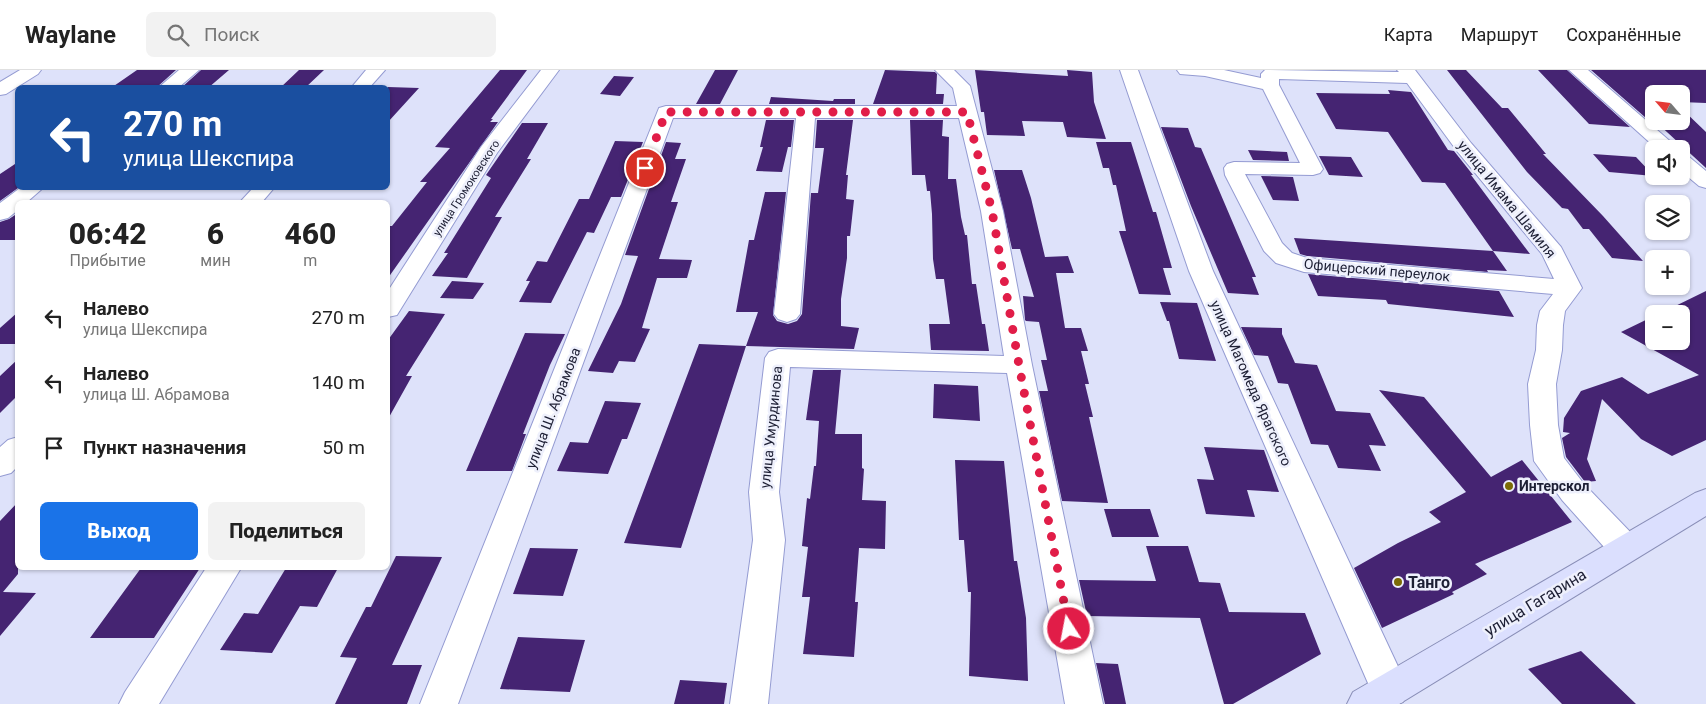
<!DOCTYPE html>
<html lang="ru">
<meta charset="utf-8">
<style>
body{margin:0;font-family:Roboto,sans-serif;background:#f2f2f2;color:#222;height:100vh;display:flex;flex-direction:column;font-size:19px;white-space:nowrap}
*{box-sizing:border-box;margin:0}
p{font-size:16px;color:#767676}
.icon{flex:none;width:28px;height:28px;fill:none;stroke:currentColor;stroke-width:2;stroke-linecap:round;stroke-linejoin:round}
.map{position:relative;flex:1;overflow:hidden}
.side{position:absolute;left:15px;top:130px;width:375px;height:370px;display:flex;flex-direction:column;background:#fff;border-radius:8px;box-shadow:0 1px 4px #0004}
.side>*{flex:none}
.banner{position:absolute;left:15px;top:15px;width:375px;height:105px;border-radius:8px;box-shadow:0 1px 4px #0004;background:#1a4fa0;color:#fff;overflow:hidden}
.needle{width:32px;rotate:298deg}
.controls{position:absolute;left:1645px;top:15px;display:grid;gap:10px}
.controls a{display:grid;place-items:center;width:45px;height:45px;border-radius:8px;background:#fff;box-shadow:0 1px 4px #0004;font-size:25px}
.pin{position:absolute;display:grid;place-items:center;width:42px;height:42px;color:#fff;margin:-21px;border:2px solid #fff;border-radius:50%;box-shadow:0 1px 5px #0007}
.me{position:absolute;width:55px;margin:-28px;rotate:349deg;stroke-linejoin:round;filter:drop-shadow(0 0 4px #0008)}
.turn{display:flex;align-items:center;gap:18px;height:105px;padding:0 25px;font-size:22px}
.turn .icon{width:65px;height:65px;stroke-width:2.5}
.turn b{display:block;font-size:35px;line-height:42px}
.eta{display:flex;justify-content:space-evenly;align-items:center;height:85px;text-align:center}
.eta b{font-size:30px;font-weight:800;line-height:35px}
.cta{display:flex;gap:10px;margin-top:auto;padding:10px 25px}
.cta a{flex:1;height:58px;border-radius:8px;background:#1a73e8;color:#fff;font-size:20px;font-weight:800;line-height:58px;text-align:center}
.cta a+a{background:#f2f2f2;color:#222}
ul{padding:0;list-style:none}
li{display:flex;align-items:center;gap:15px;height:65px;padding:0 25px}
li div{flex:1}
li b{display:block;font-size:19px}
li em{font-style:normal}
header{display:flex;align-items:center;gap:30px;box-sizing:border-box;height:70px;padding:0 25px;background:#fff;border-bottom:1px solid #e0e0e0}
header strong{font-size:24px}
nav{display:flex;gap:28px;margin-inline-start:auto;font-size:18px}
.search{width:350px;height:45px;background:#f2f2f2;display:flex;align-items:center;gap:12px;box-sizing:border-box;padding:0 18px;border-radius:8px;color:#767676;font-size:19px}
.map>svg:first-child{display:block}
.building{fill:#452472}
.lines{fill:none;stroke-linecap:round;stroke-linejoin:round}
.minor-casing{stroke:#949bd2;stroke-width:2}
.major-casing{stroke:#898eb7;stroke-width:2}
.minor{fill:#fff;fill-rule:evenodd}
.major{fill:#dbdffe;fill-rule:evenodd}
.route{stroke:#e11d48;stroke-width:9;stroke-dasharray:0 16.2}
.poi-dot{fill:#7c6c06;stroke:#eef0fc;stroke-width:2}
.labels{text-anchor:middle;stroke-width:5;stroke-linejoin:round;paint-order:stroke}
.far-street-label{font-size:11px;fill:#1d1f34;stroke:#eef0fc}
.street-label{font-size:14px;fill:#1d1f34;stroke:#eef0fc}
.poi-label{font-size:14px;font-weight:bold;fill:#1d1f34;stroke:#eef0fc;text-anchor:start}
.near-poi-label{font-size:16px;font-weight:bold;fill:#1d1f34;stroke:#eef0fc;text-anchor:start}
.near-street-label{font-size:16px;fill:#1d1f34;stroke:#eef0fc}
</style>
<header>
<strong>Waylane</strong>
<div class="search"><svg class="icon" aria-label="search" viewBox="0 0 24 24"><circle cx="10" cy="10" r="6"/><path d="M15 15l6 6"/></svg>Поиск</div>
<nav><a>Карта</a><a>Маршрут</a><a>Сохранённые</a></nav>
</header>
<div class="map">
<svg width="1706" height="634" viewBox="0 0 1706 634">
<rect width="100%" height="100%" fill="#dee2fa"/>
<path class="building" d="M137,0H176L156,18H111Z
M201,0H229L208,18H181Z
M299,0H324L305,18H280Z
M500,0H527L491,49H493L490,52H498L388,208V156H392L427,112H420L450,78L435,77Z
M715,0H738L720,34H696Z
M885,0L935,2L937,4L936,24H944L943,34H873Z
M975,0L1068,6L1067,0L1092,2L1094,32L1106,69L1067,67L1063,52L1022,51L1025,66L987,65L984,42H981Z
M1447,0H1466L1502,38H1508L1546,84H1543L1603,146L1643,191L1612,188L1589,159H1583L1568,139L1562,138L1527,102Z
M1538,0H1567L1630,57L1589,54Z
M1591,0H1706V33L1681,32V24H1654V55Z
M614,6L634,7L620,26L600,24Z
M388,17L419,18L388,52Z
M1388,20L1411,22L1448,80L1454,81L1473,105H1471L1530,184L1493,181L1445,113L1422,112L1388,62L1336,59L1316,23L1390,24Z
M771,27L833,31L834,29H855V34H769Z
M1681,38L1706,62V98L1655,51H1681Z
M766,50H794L791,77H788L782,102L756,101L763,77H760Z
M817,50H853L846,105H848L846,129L854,130L850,166H847V188L841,229V256L859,258L854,279L746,276L758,242H736L749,170H754L765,122H786L773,245L777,251L788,254L797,251L802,244L811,123H818L824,78H815Z
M910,50H943L942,66L949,67L948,109H956L961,147L965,165H967L972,214H976L982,254H985L989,281L931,280L929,254H950L944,209H936L933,189L932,144L930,121H927L925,105H912Z
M522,53H548L527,89H531L495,147H502L467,208L432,206L448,183H444L491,108L486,105Z
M1161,57L1188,58L1195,77L1201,78L1256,207H1252L1259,225L1228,223L1191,136Z
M615,71L643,72L621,127H611L594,163L587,162L551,233L519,232L530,211H526L537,191L547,192L579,129H589Z
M666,72L681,73L675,89H686L671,132H678L659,189L692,190L687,208H657L642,258L650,259L635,292L619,291L613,303L588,301L621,234L638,186L625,185Z
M1096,72H1131L1153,142H1156L1172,198H1163L1171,225L1139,224L1119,161H1126L1116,115H1113L1109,98H1103Z
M1248,80L1287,82L1289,91L1253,90Z
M1593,84L1636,87L1654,106L1609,102Z
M1319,86L1351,87L1363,107L1329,105Z
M18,92V118L0,131V104Z
M994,100H1022L1031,128L1045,187L1068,186L1074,203H1056L1065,258H1081L1088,281H1081L1089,314H1085L1093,347H1089L1108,433L1062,431L1039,321H1048L1041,290H1047L1039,252L1026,251L1025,250L1023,226L1034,227L1020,179H1012Z
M1261,106L1293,107L1299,131L1273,130Z
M18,143V170H0V152L9,149Z
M1294,168L1493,181L1507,201L1487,200L1488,202L1307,186L1300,184Z
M1308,204L1499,221L1514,247L1388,234L1386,230L1318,226Z
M452,211L484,213L473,229L440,228Z
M1706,221V370L1672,386L1641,369L1602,329L1587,389L1596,411L1585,412L1566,387L1562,368L1570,363L1563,362L1564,348L1581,321L1622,307L1648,324L1699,305L1621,262L1654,246V271H1681V244H1659Z
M1160,232L1197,233L1216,291L1179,289L1169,251H1167Z
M409,241L445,244L406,306H412L388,349V270Z
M18,242V274H0V258Z
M1241,257L1282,258V264L1295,293L1317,295L1336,341L1370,343L1386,376L1369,375L1381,401L1338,398L1328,375L1311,374L1288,314L1278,313L1268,286L1254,285Z
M525,263L565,264L550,295L523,364H526L512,401H466Z
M699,274L746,276L681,478L624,473Z
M18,289V325L0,343V306Z
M813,300H841L835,364H862V398L864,399L862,430L886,431L885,479L859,478L855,532H858L854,587L803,584L810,527H802L808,477L802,476L807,428L810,429L814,396H816L819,351L806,350Z
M934,314L978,316L980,351L933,348Z
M1379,320L1424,327L1491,407L1522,390L1572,452L1475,494L1487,504L1452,522L1454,524L1382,558L1354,498L1398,473L1441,452L1429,442L1466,422Z
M605,331L641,333L627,369H622L608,404L557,401L570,372L588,373Z
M1204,377L1264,380L1279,422L1247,420L1255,447L1206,444L1197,409L1214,410Z
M955,390L1004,391L1014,491H1017L1026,548L1028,611L969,606L971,522H968L964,470H959Z
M18,432V504L3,522L36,523L0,566V451Z
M1104,439H1150L1159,467H1112Z
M1146,476H1188L1199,512L1220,513L1229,542L1305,543L1321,584L1233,634H1224L1200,548L1087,546L1079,510L1156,511Z
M530,478L578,479L563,526L513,524Z
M396,486L442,487L392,595H422L407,634H335L357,588L340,587L366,537H371Z
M141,498H200L154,568H90Z
M286,498H338L317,537L300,536L272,583L220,580L244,543L258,544Z
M518,567L585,570L570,622L500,619Z
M1581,581L1636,634H1562L1528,599Z
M1096,593L1118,594L1126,634H1105Z
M680,610L727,613L724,634H674Z"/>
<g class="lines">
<g class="minor-casing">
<path id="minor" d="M20,0H41L38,4L6,24L0,25V12Z
M179,0H199L178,18H158Z
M366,0H385L369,18H351Z
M541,0H559L497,83L397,245L388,247V221L481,77Z
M935,0H954L970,16L1003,141L1032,295L1103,634H1065L1007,303L790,297L779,422L785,470L768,634H730L753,470L749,422L765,288L769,282L778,279L1004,286L981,141L959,48H815L800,244L796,249L787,252L778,249L774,244L796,48H673L458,634H420L659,38L666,36H957L953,18Z
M1120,0H1138L1213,201L1409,620L1403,632L1398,634L1377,632L1371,620L1189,201Z
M1177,0H1224L1261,8V4L1265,0L1399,2L1397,0H1415L1471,73L1561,177L1582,218L1565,241L1563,255L1562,280L1556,314L1558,355L1564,388L1584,414L1637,469L1641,478L1637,487L1625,491L1613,487L1562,430L1534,391L1530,355L1528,314L1536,280L1537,255L1540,241L1553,224L1304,202L1276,193L1264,181L1225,105L1224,98L1227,94L1234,92L1300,93L1263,19L1205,6L1180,4ZM1279,9L1407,13L1457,81L1542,184L1554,209L1307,188L1292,183L1282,173L1245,104L1313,105L1320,103L1323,99L1279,15Z
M1569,0H1588L1679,79H1657Z
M1681,84L1688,86L1706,101V118L1699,116L1681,101Z
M20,118H43L27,132H18V140L8,148L0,150V133Z
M253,118H274L262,132H240Z
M18,367V396L11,403L0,406V377L8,370Z
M206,498H241L159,634H119L125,622Z"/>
</g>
<g class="major-casing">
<path id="major" d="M1706,419V446L1399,634H1347L1353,622L1695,423Z"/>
</g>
<use href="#minor" class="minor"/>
<use href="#major" class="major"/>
</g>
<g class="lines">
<path class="route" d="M645,98L666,42H967L992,141L1019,295L1069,559"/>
</g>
<g class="poi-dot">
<circle cx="1509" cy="416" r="5"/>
<circle cx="1398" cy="512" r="5"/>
</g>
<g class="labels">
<g class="far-street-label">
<text transform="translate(466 118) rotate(-57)" y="4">улица Громоковского</text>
</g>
<g class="street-label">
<text transform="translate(1507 129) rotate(51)" y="5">улица Имама Шамиля</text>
<text transform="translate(1377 200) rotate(5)" y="5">Офицерский переулок</text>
<text transform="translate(1251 313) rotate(66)" y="5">улица Магомеда Ярагского</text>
<text transform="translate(553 338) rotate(-69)" y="5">улица Ш. Абрамова</text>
<text transform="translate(771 357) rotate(-84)" y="5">улица Умурдинова</text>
</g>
<g class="poi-label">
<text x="1519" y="421">Интерскол</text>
</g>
<g class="near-poi-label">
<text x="1408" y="518">Танго</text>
</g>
<g class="near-street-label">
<text transform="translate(1535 532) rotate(-31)" y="6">улица Гагарина</text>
</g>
</g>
</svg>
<div class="controls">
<a><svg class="needle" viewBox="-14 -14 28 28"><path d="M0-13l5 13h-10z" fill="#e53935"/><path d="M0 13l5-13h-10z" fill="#767676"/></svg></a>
<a><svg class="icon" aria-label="sound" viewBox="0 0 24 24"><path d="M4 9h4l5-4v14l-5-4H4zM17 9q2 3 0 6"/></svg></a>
<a><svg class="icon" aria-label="layers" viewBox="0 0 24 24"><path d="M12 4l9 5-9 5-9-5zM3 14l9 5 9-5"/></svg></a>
<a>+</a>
<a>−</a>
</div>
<div class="pin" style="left:645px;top:98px;background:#d93025"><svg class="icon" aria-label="arrive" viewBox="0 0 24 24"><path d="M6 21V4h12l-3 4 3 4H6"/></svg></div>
<svg class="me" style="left:1069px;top:559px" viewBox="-20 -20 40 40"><circle r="17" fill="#e11d48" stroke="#fff" stroke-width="3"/><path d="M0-11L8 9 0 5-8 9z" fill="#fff"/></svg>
<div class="banner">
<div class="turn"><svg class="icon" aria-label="left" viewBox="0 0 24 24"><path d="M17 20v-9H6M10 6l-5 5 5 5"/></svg><div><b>270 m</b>улица Шекспира</div></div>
</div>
<section class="side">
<div class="eta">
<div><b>06:42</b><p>Прибытие</p></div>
<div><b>6</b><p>мин</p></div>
<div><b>460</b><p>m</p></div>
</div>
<ul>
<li><svg class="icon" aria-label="left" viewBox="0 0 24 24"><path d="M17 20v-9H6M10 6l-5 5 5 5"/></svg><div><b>Налево</b><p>улица Шекспира</p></div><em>270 m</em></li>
<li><svg class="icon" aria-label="left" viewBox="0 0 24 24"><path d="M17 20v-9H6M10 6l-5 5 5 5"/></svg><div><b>Налево</b><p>улица Ш. Абрамова</p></div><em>140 m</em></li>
<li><svg class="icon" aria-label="arrive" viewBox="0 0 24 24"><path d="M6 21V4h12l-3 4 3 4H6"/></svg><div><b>Пункт назначения</b></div><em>50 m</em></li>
</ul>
<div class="cta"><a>Выход</a><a>Поделиться</a></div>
</section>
</div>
